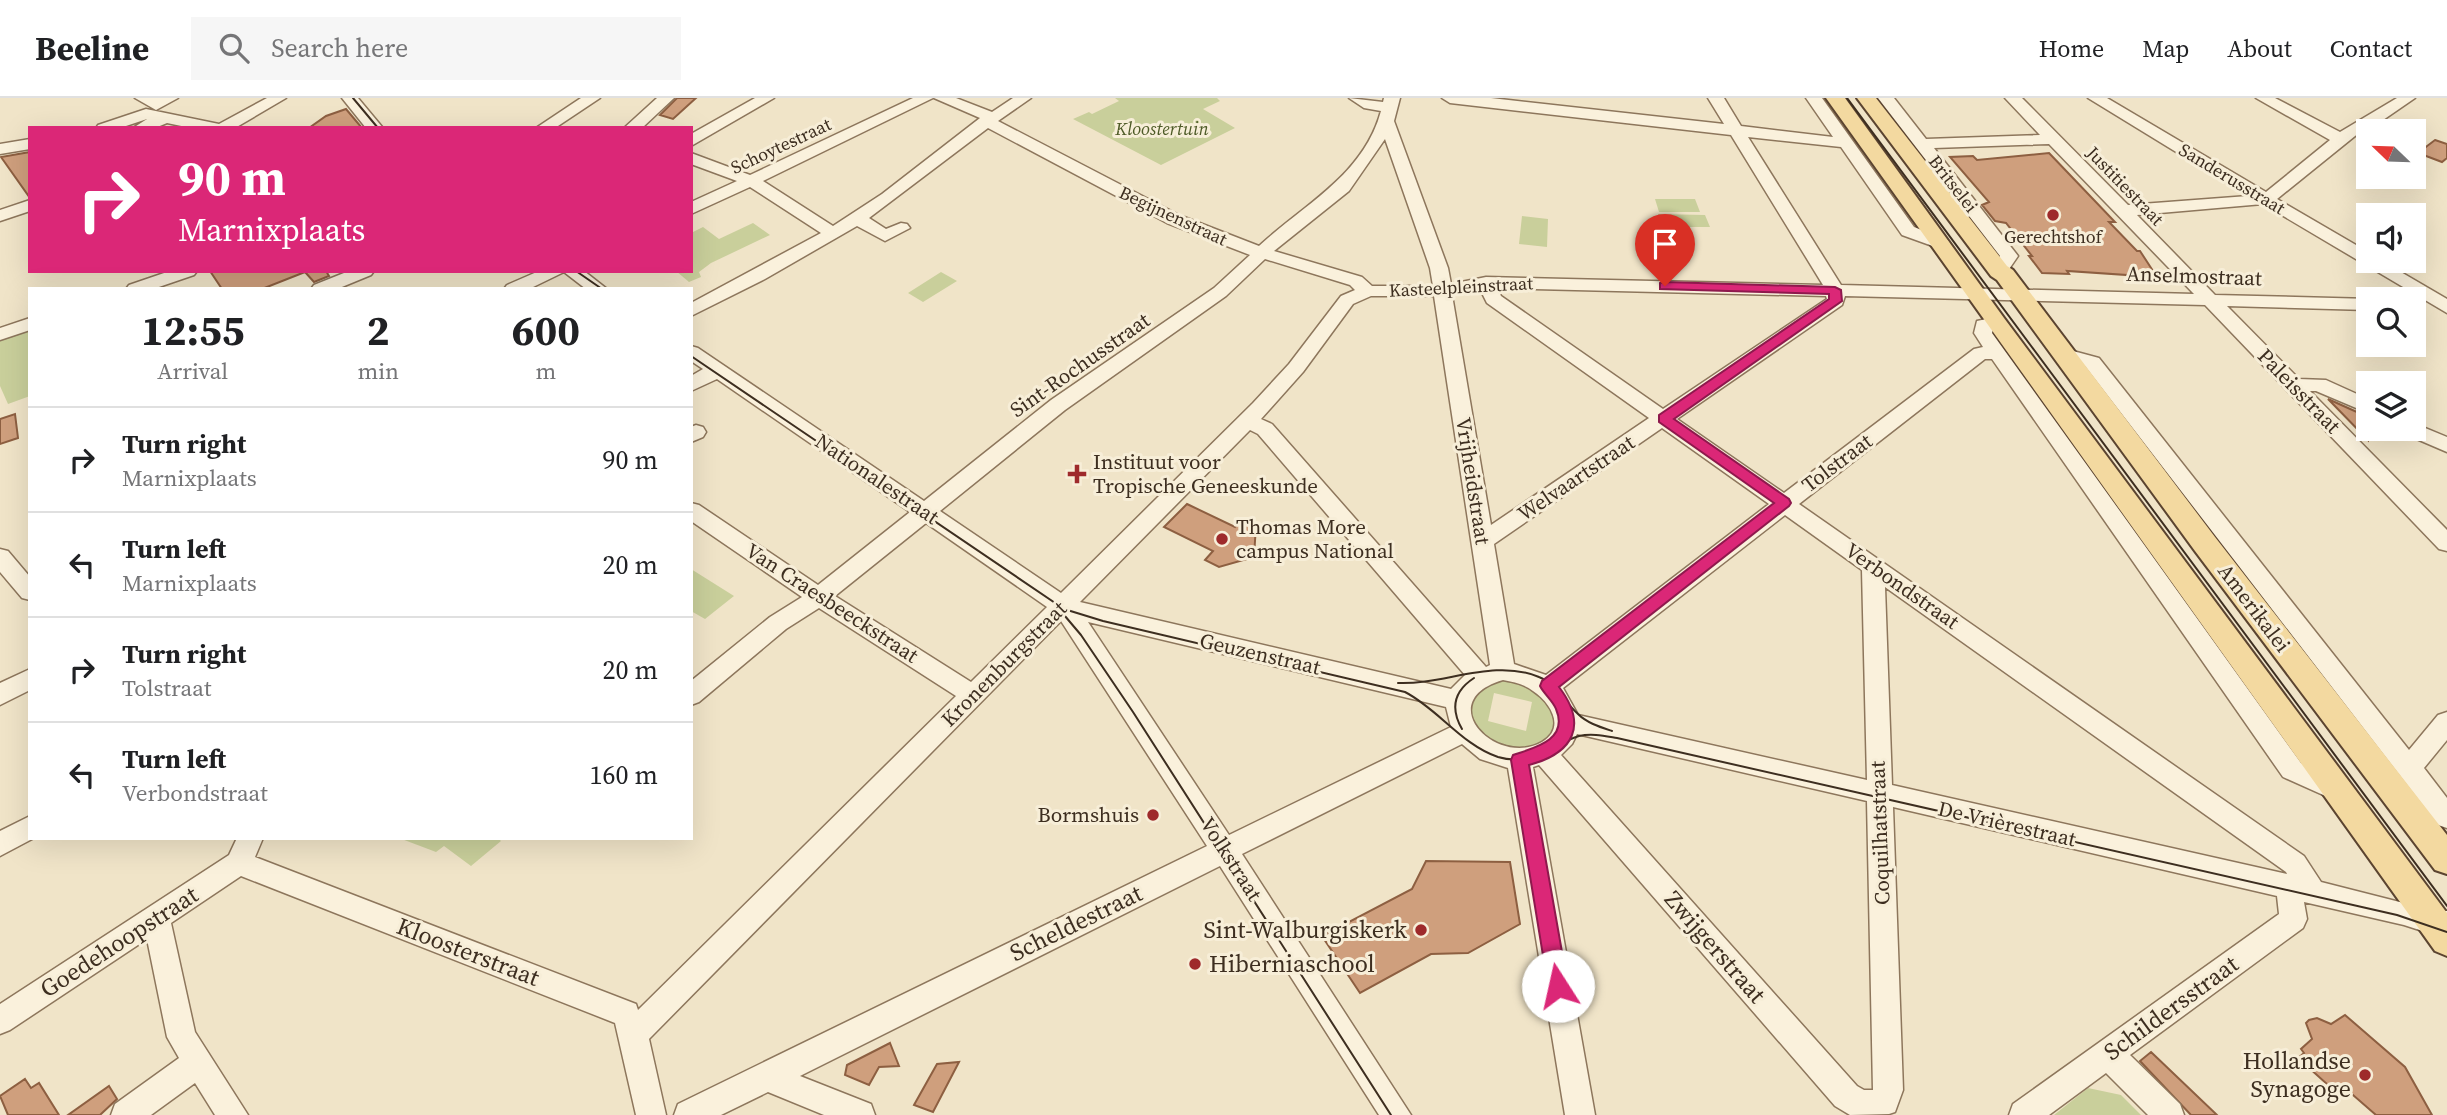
<!DOCTYPE html>
<meta charset="utf-8">
<style>
body{margin:0;font-family:"Source Serif 4",serif;background:#f6f6f6;color:#202124;height:100vh;display:flex;flex-direction:column;font-size:26px;white-space:nowrap}
*{box-sizing:border-box;margin:0}
p{font-size:23px;color:#757577}
.icon{flex:none;width:38px;height:38px;fill:none;stroke:currentColor;stroke-width:2;stroke-linecap:round;stroke-linejoin:round}
.map{position:relative;flex:1;overflow:hidden}
.drawer{position:absolute;left:28px;top:189px;width:665px;height:553px;display:flex;flex-direction:column;background:#fff;border-radius:0px;box-shadow:0 7px 28px #0002}
.drawer>*{flex:none}
.guide{position:absolute;left:28px;top:28px;width:665px;height:147px;border-radius:0px;box-shadow:0 7px 28px #0002;background:#db2777;color:#fff;overflow:hidden}
.needle{width:46px;rotate:293deg}
.controls{position:absolute;left:2356px;top:21px;display:grid;gap:14px}
.controls a{display:grid;place-items:center;width:70px;height:70px;border-radius:0px;background:#fff;box-shadow:0 7px 28px #0002;font-size:35px}
.pin{position:absolute;display:grid;place-items:center;width:60px;height:60px;color:#fff;margin:-72px -30px;border-radius:50% 50% 50% 0;rotate:-45deg;box-shadow:0 0 7px #0007}
.pin .icon{rotate:45deg}
.me{position:absolute;width:77px;margin:-38px;rotate:350deg;stroke-linejoin:round;filter:drop-shadow(0 0 5px #0008)}
.turn{display:flex;align-items:center;gap:24px;height:147px;padding:0 35px;font-size:32px}
.turn .icon{width:91px;height:91px;stroke-width:2.5}
.turn b{display:block;font-size:49px;line-height:60px}
.eta{display:flex;justify-content:space-evenly;align-items:center;height:119px;text-align:center}
.eta b{font-size:42px;font-weight:700;line-height:49px}
ul{padding:0;list-style:none}
li{display:flex;align-items:center;gap:21px;height:105px;padding:0 35px;border-top:2px solid #e0e0e0}
li div{flex:1}
li b{display:block;font-size:26px}
li em{font-style:normal}
header{display:flex;align-items:center;gap:42px;box-sizing:border-box;height:98px;padding:0 35px;background:#fff;border-bottom:2px solid #e0e0e0}
header strong{font-size:33px}
nav{display:flex;gap:38px;margin-inline-start:auto;font-size:24px}
.search{width:490px;height:63px;background:#f6f6f6;display:flex;align-items:center;gap:18px;box-sizing:border-box;padding:0 24px;border-radius:0px;color:#757577;font-size:26px}
.map>svg:first-child{display:block}
.green{fill:#c9cf9b;fill-rule:evenodd}
.building{fill:#cf9f7d;stroke:#8d5f41;stroke-width:2}
.lines{fill:none;stroke-linecap:round;stroke-linejoin:round}
.minor-casing{stroke:#8d765c;stroke-width:3}
.major-casing{stroke:#5b4430;stroke-width:4}
.minor{fill:#faf1dc;fill-rule:evenodd}
.major{fill:#f3d9a0;fill-rule:evenodd}
.tram{stroke:#3d2e20;stroke-width:2}
.route{fill:#db2777;stroke:#8e194d;stroke-width:2}
.poi-dot{fill:#9e2a2b;stroke:#f7eed8;stroke-width:2.5}
.labels{text-anchor:middle;stroke-width:6;stroke-linejoin:round;paint-order:stroke}
.far-park-label{font-size:18px;font-style:italic;fill:#4d5a26;stroke:#f7eed8}
.far-street-label{font-size:18px;fill:#3d2e20;stroke:#f7eed8}
.far-poi-label{font-size:18px;fill:#3d2e20;stroke:#f7eed8}
.street-label{font-size:21px;fill:#3d2e20;stroke:#f7eed8}
.poi-label{font-size:21px;fill:#3d2e20;stroke:#f7eed8;text-anchor:start}
.near-street-label{font-size:24px;fill:#3d2e20;stroke:#f7eed8}
.near-poi-label{font-size:24px;fill:#3d2e20;stroke:#f7eed8;text-anchor:end}
</style>
<header>
<strong>Beeline</strong>
<div class="search"><svg class="icon" aria-label="search" viewBox="0 0 24 24"><circle cx="10" cy="10" r="6"/><path d="M15 15l6 6"/></svg>Search here</div>
<nav><a>Home</a><a>Map</a><a>About</a><a>Contact</a></nav>
</header>
<div class="map">
<svg width="2447" height="1017" viewBox="0 0 2447 1017">
<rect width="100%" height="100%" fill="#f0e4c8"/>
<path class="green" d="M1115,0H1217L1220,3L1203,11L1235,30L1161,67L1073,21L1089,14L1092,16L1119,3Z
M1655,101H1695L1700,114H1659Z
M1658,116L1705,117L1710,129H1662Z
M1522,118L1548,121L1547,149L1519,146Z
M753,125L770,137L711,165L699,174L701,179L689,184L676,173H691V135L703,129L719,141Z
M941,174L957,183L923,204L908,195Z
M30,230V298L8,306L0,288V240Z
M691,471L734,498L705,521L691,513Z
M1482,579L1544,587L1561,632L1527,656L1479,643L1463,598ZM1494,595L1532,604L1526,633L1488,623Z
M399,740H498L501,743L471,768L444,748L436,754Z
M2088,990L2121,997L2141,1017H2054Z"/>
<path class="building" d="M677,0H696L673,21L660,17Z
M346,11L362,30H309L326,18Z
M2435,42L2447,46V60L2442,64L2418,55Z
M30,54V100L1,59Z
M2049,55L2115,124H2109L2137,153H2140L2157,179L2067,173L2069,176L2042,175L2029,158H2032L2006,125L1995,123L1982,107L1989,104L1950,59L1973,58L1977,62Z
M210,173H326L329,178L314,184L305,174L262,191H222Z
M2328,301L2368,319V342Z
M15,316L18,340L0,346V321Z
M1187,406L1235,429L1242,421L1256,427L1254,459L1219,469L1205,462L1213,453L1164,429Z
M1426,763L1510,764L1520,826L1468,855L1431,856L1360,895L1322,838L1412,791Z
M2345,917L2405,969L2432,1017H2376L2345,990L2338,996L2298,960L2304,955L2301,951L2312,941L2306,925L2309,922L2317,920L2331,926Z
M890,945L899,968L879,969L869,987L845,977L847,967Z
M2151,954L2217,1017H2191L2140,963Z
M959,964L933,1014L914,1007L937,966Z
M25,981L31,990L39,985L59,1017H8L0,998Z
M109,988L117,1001L100,1017H68Z"/>
<g class="lines">
<g class="minor-casing">
<path id="minor" d="M135,0H178L156,12Z
M267,0H286L235,30H191L167,25L155,30H133L147,21L120,30H96L98,27L146,11L219,26Z
M342,0H358L383,30H366Z
M581,0H600L555,30H536Z
M657,0H674L642,30H624Z
M755,0H774L691,48V36Z
M913,0H933L763,83L833,128L882,96L980,20L934,0H956L992,14L1013,0H1031L998,23L1179,117L1259,148C1303,107 1364,77 1381,13L1364,10L1349,0L1383,4L1384,0H1400L1394,23L1448,170L1451,186L1486,179L1823,187L1731,37L1450,5L1442,0H1491L1724,26L1708,0H1724L1741,28L1833,39L1806,0H1822L1914,129L1947,142L1950,146L1941,151L1902,137L1841,49L1748,39L1841,187L2194,196L2049,46L1934,50L2018,158L2005,177H1993L1990,173L2000,158L1878,0H1894L1926,41L2040,37L2005,0H2022L2128,107L2248,98L2088,0H2107L2266,94L2330,42L2256,0H2275L2340,34L2397,0H2415L2370,31L2360,34L2277,101L2368,154V163H2382L2447,201V215L2263,106L2137,117L2215,197L2371,201H2368V212L2227,208L2299,281L2326,282L2368,301V315L2316,293H2310L2447,432V453L2439,451L2205,207L1845,198L1842,207L1677,321L1784,395L1974,251L1983,249L1974,235L1977,223L1996,219L2003,221L2005,225L2003,229L1993,231L1992,235L2301,665L2350,686L2354,694L2350,702L2341,705L2283,679L1992,261H1985L1799,406L2304,758L2321,784L2435,813H2447V837H2435L2404,827L2304,804L2307,821L2303,830L2130,957L2180,1006L2184,1017H2148L2106,975L2049,1017H2009L2013,1006L2279,816L2277,798L1893,709L1903,992L1895,1014L1889,1016L1850,1017L1835,1008L1539,667L1533,669L1595,1017H1565L1508,670L1480,661L1462,646L1242,756L1411,1017H1379L1220,768L800,978L871,1006L875,1017H824L768,994L721,1017H674L678,1006L1207,748L1061,523L649,941L666,1017H636L615,925L241,778L171,825L195,934L248,1017H215L195,985L151,1017H111L115,1006L179,960L167,939L147,841L10,932L0,936V906L229,757L237,740H263L255,759L636,906L638,912L956,598L819,510L786,531L699,604L691,607V583L770,519L802,499L691,423V405L699,407L818,487L910,414L717,281L691,293V278L703,271L691,263V248L698,250L924,403L1051,302L1214,190L1250,157L1167,125L988,30L869,120L886,131L901,125L907,126L910,130L885,143L857,128L765,181L691,218V205L821,135L750,89L691,116V104L737,83L691,66V55L750,77ZM1385,41L1430,170L1433,188H1372L1362,179L1274,153L1349,93ZM1265,161L1350,187L1355,192L1341,198L1289,266L1253,305L1061,495L940,413L1065,312L1226,198ZM1497,190L1826,198L1827,201L1663,311L1501,198ZM1480,191L1487,205L1649,320L1491,427L1452,197ZM1371,198H1434L1490,567L1486,569L1272,326L1261,321L1303,274L1353,206ZM1662,330L1769,406L1546,577L1514,566L1494,446ZM1250,332L1258,336L1465,577L1451,591L1080,504ZM1785,417L1862,472L1867,682L1578,617L1563,590ZM926,425L1047,509L971,584L835,498ZM1885,489L2286,774L2287,776L1892,687ZM1088,524L1446,609L1451,629L1229,737ZM1503,582C1514,584 1524,586 1533,593C1551,605 1566,630 1542,644C1496,670 1431,603 1503,582ZM1577,636L1867,703L1873,992H1864L1857,988L1561,657L1572,646Z
M30,41V51L0,56V46Z
M30,102V113L0,123V112Z
M170,173H197L194,177L153,191H126L129,187Z
M349,173H374L371,177L337,191H311L314,187Z
M539,173H584L607,191H586L564,174L529,191H504L507,187Z
M30,220V232L0,242V230Z
M2062,250L2099,260L2409,652L2438,617L2447,614V642L2424,670L2447,700V730L2438,727L2085,268L2055,260L2052,256L2055,252Z
M2413,325L2447,339V354L2405,336L2402,331H2413Z
M696,327L703,329L706,334L703,339L691,344V329Z
M0,451L8,453L30,479V502L22,500L0,474Z
M30,571V592L0,607V585Z
M30,718V740H34L0,758V733Z"/>
</g>
<g class="major-casing">
<path id="major" d="M1826,0H1845L2004,220L2447,815V858L2435,853Z
M1857,0H1876L2007,168L2013,172L2215,439L2447,737V776L2435,772L2195,453L1997,182L1991,178Z"/>
</g>
<use href="#minor" class="minor"/>
<use href="#major" class="major"/>
<path class="tram" d="M353,0L378,30
M1847,0L2447,808
M576,173L602,191
M691,258L1064,511L1103,523L1405,594C1438,611 1462,647 1498,659C1531,669 1550,647 1579,638C1592,635 1605,638 1617,640L2397,817L2447,834
M1059,511L1081,537L1133,614L1391,1017
M1398,585C1444,587 1494,560 1539,579C1557,586 1564,604 1578,616C1587,625 1600,629 1612,633
M1462,631C1450,610 1454,593 1474,580"/>
</g>
<path class="route" d="M1665,184L1835,189L1841,192L1842,203L1674,321L1789,401L1791,405L1789,408L1559,589C1588,627 1574,655 1529,667L1568,888L1565,895L1558,898L1551,895L1548,888L1511,662L1513,657C1534,650 1569,642 1556,611C1553,603 1544,596 1540,588L1542,583L1774,405L1659,324V317L1829,201V196L1660,191V185Z"/>
<g class="poi-dot">
<circle cx="2053" cy="117" r="7"/>
<path d="M1073.5 365.5h7v7h7v7h-7v7h-7v-7h-7v-7h7z"/>
<circle cx="1222" cy="441" r="7"/>
<circle cx="1153" cy="717" r="7"/>
<circle cx="1421" cy="832" r="7"/>
<circle cx="1195" cy="866" r="7"/>
<circle cx="2365" cy="977" r="7"/>
</g>
<g class="labels">
<g class="far-park-label">
<text x="1162" y="37">Kloostertuin</text>
</g>
<g class="far-street-label">
<text transform="translate(781 48) rotate(-25)" y="6">Schoytestraat</text>
<text transform="translate(2232 81) rotate(31)" y="6">Sanderusstraat</text>
<text transform="translate(1953 86) rotate(52)" y="6">Britselei</text>
<text transform="translate(2125 88) rotate(46)" y="6">Justitiestraat</text>
<text transform="translate(1173 118) rotate(25)" y="6">Begijnenstraat</text>
<text transform="translate(1461 189) rotate(-3)" y="6">Kasteelpleinstraat</text>
</g>
<g class="far-poi-label">
<text x="2053" y="145">Gerechtshof</text>
</g>
<g class="street-label">
<text transform="translate(2194 178) rotate(2)" y="7">Anselmostraat</text>
<text transform="translate(1080 267) rotate(-35)" y="7">Sint-Rochusstraat</text>
<text transform="translate(2299 293) rotate(46)" y="7">Paleisstraat</text>
<text transform="translate(1837 365) rotate(-37)" y="7">Tolstraat</text>
<text transform="translate(1576 380) rotate(-34)" y="7">Welvaartstraat</text>
<text transform="translate(877 381) rotate(34)" y="7">Nationalestraat</text>
<text transform="translate(1473 383) rotate(81)" y="7">Vrijheidstraat</text>
<text transform="translate(1902 488) rotate(35)" y="7">Verbondstraat</text>
<text transform="translate(832 505) rotate(33)" y="7">Van Craesbeeckstraat</text>
<text transform="translate(2254 510) rotate(53)" y="7">Amerikalei</text>
<text transform="translate(1260 556) rotate(13)" y="7">Geuzenstraat</text>
<text transform="translate(1004 566) rotate(-45)" y="7">Kronenburgstraat</text>
<text transform="translate(2007 726) rotate(13)" y="7">De Vrièrestraat</text>
<text transform="translate(1880 735) rotate(-92)" y="7">Coquilhatstraat</text>
<text transform="translate(1231 761) rotate(57)" y="7">Volkstraat</text>
</g>
<g class="poi-label">
<text x="1093" y="371">Instituut voor<tspan x="1093" dy="24">Tropische Geneeskunde</tspan></text>
<text x="1236" y="436">Thomas More<tspan x="1236" dy="24">campus National</tspan></text>
<text x="1139" y="724" text-anchor="end">Bormshuis</text>
</g>
<g class="near-street-label">
<text transform="translate(1076 825) rotate(-26)" y="8">Scheldestraat</text>
<text transform="translate(119 844) rotate(-33)" y="8">Goedehoopstraat</text>
<text transform="translate(1715 849) rotate(49)" y="8">Zwijgerstraat</text>
<text transform="translate(468 854) rotate(21)" y="8">Kloosterstraat</text>
<text transform="translate(2171 910) rotate(-36)" y="8">Schildersstraat</text>
</g>
<g class="near-poi-label">
<text x="1407" y="840">Sint-Walburgiskerk</text>
<text x="1209" y="874" text-anchor="start">Hiberniaschool</text>
<text x="2351" y="971">Hollandse<tspan x="2351" dy="28">Synagoge</tspan></text>
</g>
</g>
</svg>
<div class="controls">
<a><svg class="needle" viewBox="-14 -14 28 28"><path d="M0-13l5 13h-10z" fill="#e53935"/><path d="M0 13l5-13h-10z" fill="#757577"/></svg></a>
<a><svg class="icon" aria-label="sound" viewBox="0 0 24 24"><path d="M4 9h4l5-4v14l-5-4H4zM17 9q2 3 0 6"/></svg></a>
<a><svg class="icon" aria-label="search" viewBox="0 0 24 24"><circle cx="10" cy="10" r="6"/><path d="M15 15l6 6"/></svg></a>
<a><svg class="icon" aria-label="layers" viewBox="0 0 24 24"><path d="M12 4l9 5-9 5-9-5zM3 14l9 5 9-5"/></svg></a>
</div>
<div class="pin" style="left:1665px;top:188px;background:#d93025"><svg class="icon" aria-label="arrive" viewBox="0 0 24 24"><path d="M6 21V4h12l-3 4 3 4H6"/></svg></div>
<svg class="me" style="left:1558px;top:888px" viewBox="-20 -20 40 40"><circle r="19" fill="#fff"/><path d="M0-13L10 11 0 6-10 11z" fill="#db2777"/></svg>
<div class="guide">
<div class="turn"><svg class="icon" aria-label="right" viewBox="0 0 24 24"><path d="M7 20v-9h11M14 6l5 5-5 5"/></svg><div><b>90 m</b>Marnixplaats</div></div>
</div>
<section class="drawer">
<div class="eta">
<div><b>12:55</b><p>Arrival</p></div>
<div><b>2</b><p>min</p></div>
<div><b>600</b><p>m</p></div>
</div>
<ul>
<li><svg class="icon" aria-label="right" viewBox="0 0 24 24"><path d="M7 20v-9h11M14 6l5 5-5 5"/></svg><div><b>Turn right</b><p>Marnixplaats</p></div><em>90 m</em></li>
<li><svg class="icon" aria-label="left" viewBox="0 0 24 24"><path d="M17 20v-9H6M10 6l-5 5 5 5"/></svg><div><b>Turn left</b><p>Marnixplaats</p></div><em>20 m</em></li>
<li><svg class="icon" aria-label="right" viewBox="0 0 24 24"><path d="M7 20v-9h11M14 6l5 5-5 5"/></svg><div><b>Turn right</b><p>Tolstraat</p></div><em>20 m</em></li>
<li><svg class="icon" aria-label="left" viewBox="0 0 24 24"><path d="M17 20v-9H6M10 6l-5 5 5 5"/></svg><div><b>Turn left</b><p>Verbondstraat</p></div><em>160 m</em></li>
</ul>
</section>
</div>
